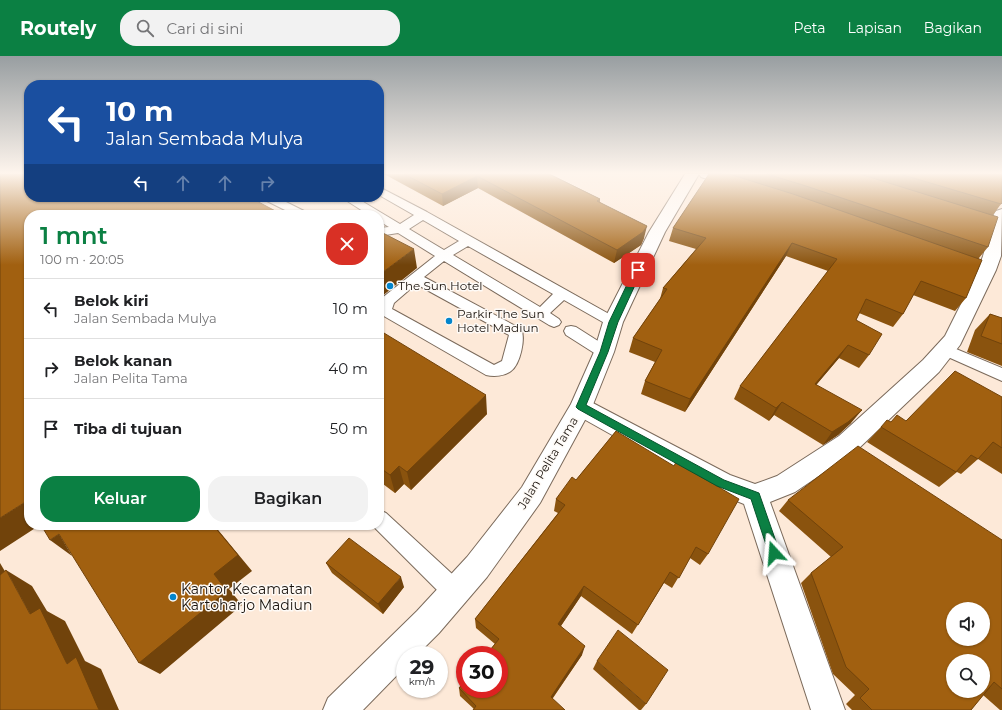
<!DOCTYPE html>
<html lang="id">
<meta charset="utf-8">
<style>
body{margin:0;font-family:Montserrat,sans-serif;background:#f2f2f2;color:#202124;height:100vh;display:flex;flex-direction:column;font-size:15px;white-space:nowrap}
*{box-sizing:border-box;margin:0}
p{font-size:13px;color:#757577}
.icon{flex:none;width:22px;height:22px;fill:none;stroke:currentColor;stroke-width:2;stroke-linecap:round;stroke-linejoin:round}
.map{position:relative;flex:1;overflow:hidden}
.panel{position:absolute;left:24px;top:154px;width:360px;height:320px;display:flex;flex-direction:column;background:#fff;border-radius:16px;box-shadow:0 1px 3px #0004}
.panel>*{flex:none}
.guide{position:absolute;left:24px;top:24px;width:360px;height:122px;border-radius:16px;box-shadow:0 1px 3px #0004;background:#1a4fa0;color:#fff;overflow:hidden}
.tools{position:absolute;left:946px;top:546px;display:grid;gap:8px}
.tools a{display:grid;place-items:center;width:44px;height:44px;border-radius:50%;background:#fff;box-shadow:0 1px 3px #0004;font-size:20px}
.speed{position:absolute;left:396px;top:590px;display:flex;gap:8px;font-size:20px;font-weight:700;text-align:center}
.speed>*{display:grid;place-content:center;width:52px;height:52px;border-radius:50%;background:#fff;box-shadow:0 1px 3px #0004;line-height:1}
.speed small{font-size:10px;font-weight:400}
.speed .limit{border:6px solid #d22;background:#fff;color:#111}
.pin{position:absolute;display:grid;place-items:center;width:34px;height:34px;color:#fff;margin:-17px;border-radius:8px;box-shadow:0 2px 6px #0006}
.me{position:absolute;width:44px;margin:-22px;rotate:341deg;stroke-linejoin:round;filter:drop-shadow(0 0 3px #0008)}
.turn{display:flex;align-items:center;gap:14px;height:84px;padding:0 16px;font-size:18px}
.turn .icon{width:52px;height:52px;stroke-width:2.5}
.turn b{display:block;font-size:28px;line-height:34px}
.lanes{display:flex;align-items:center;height:38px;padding:0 16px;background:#0003;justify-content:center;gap:20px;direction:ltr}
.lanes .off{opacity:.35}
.round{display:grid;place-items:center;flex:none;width:42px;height:42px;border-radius:16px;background:#f2f2f2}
.summary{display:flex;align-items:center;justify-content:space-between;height:68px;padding:0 16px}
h1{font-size:24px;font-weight:600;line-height:30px;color:#0b8043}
.primary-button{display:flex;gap:8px;margin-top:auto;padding:8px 16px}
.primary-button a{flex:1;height:46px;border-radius:16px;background:#0b8043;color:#fff;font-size:16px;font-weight:600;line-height:46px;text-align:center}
.primary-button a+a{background:#f2f2f2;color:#202124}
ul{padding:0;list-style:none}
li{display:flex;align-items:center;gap:12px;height:60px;padding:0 16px;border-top:1px solid #e0e0e0}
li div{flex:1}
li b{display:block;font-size:15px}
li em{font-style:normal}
header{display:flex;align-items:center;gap:24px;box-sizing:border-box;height:56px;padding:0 20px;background:#0b8043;color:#fff}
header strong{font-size:19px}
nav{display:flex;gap:22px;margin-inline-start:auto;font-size:14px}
.search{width:280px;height:36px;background:#f2f2f2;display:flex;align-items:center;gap:10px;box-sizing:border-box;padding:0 14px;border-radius:16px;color:#757577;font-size:15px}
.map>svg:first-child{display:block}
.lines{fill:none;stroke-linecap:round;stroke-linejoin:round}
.lane-casing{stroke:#7b6a5b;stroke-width:2}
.street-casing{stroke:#7b6a5b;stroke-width:2}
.secondary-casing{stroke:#7b6a5b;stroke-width:2}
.lane{fill:#fff;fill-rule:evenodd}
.street{fill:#fff;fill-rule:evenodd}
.secondary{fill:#fff;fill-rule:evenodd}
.wall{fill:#8a530e}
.shaded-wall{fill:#71430b}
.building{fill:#a16010;stroke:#71430b;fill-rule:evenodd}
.route{fill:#0b8043;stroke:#07532c}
.poi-dot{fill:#0385cc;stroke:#fefaf6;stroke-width:1.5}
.labels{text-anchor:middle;stroke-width:3;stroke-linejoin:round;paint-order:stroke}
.poi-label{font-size:12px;fill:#1a130d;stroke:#fefaf6;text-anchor:start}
.street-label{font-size:12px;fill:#1a130d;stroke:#fefaf6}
.near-poi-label{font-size:14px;fill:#1a130d;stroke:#fefaf6;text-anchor:start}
</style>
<header>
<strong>Routely</strong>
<div class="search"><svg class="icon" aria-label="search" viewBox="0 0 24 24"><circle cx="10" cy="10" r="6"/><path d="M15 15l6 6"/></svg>Cari di sini</div>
<nav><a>Peta</a><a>Lapisan</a><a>Bagikan</a></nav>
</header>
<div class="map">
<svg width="1002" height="654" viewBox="0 0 1002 654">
<rect width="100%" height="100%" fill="#fde9d8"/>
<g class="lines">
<g class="lane-casing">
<path id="lane" d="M379,131L427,156L618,263L620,266L618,269L613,271L608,269L564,244L550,257L559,263L561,266L559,269L554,271L549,269L444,205L424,221L521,273C526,282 520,309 511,315C505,320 494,321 486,319L382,259C378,253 378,248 382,242L435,200L398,177L379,180V172L389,171L379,165V159H369L341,141H355L400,168L414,159L379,139ZM423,164L459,185L444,194L409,173ZM468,190L553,238L540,251L453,199ZM416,228L509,279L502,305L494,309L392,253L394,247Z
M261,141H276L308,157L310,159H295L263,143Z
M571,270L576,271L609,292L612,296L609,300L604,301L599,300L566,279L564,275L566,271Z
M944,288L1002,312V325L939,297L936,293L939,289Z
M379,454L386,457L463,528L466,536L463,544L455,547L447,544L372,469H379Z"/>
</g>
<g class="street-casing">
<path id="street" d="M699,118H720L743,125L746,128L743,131L738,133L701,121Z
M1002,153L1001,200L996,214L960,289L939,316L857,394L795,436L770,446L845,654H811L744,448L712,435L573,357L570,351L573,345L581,342L589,345L730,419L755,428L777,420L839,380L923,304L945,280L978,214L983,200L994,158L996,155Z"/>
</g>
<g class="secondary-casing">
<path id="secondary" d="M685,118H699L665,176L623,266L614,296L592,351L540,447L487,521L439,577L417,599H405V611L363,654H323L328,642L417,555L467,501L522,431L571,348L594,296L603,266L649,176Z"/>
</g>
<use href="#lane" class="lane"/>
<use href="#street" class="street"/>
<use href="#secondary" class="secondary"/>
</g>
<path class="wall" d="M384,118H550L600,143V146L644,182L641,189L614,207L478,132L443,150Z
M709,118H1002L1001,148L993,159L988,191L979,202L966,242L955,255L913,239L903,258L893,271L859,257L856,264L869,299L859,312L839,302L816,329L851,367L838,379L823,389L774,359L769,365L734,343L740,330L828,215L786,200L685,356L641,338L645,325L655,306L629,296L633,282L660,243L663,232L696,193L669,185L673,172Z
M990,258L1001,262L1002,261V310L967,296L975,274Z
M379,274L487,358L411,434L404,428L395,437L379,425Z
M1002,341V418L978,403L961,418L957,416L939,431L867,386L881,371L891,366L906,365Z
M616,375L708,498L700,509L690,502L672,532L664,527L632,578L581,540L561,570L582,599L553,642L474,653L460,640L459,632L495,588L476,572L475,563L558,457L554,455L556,443L576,424Z
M788,444L1002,484V654H1000L983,639L971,654H852L846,648L855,639L833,618L801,527L811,517L831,501L779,455Z
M326,507L404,531L383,558L332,517Z
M597,605L646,648L641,654H639L593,613Z"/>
<path class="shaded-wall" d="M477,120L478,132L443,150L442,138Z
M647,170L644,182L641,189L614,207L617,194Z
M792,187L786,200L685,356L690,343Z
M414,193L417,212L381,241L379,244V219Z
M848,289L839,302L806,341L815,328Z
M486,339L487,358L411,434L407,416Z
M782,346L774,359L769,365L776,352Z
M862,354L851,367L838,379L823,389L832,376Z
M399,410L404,428L395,437L390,419Z
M27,445L29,447V469H40L0,495V462Z
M213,469H214L252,515L229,533L242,549L160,618L139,607L214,518Z
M59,478L72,500L50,484Z
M0,507L19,539L0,529Z
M6,514L32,530L47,555L65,565L85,605L101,613L119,654H99L67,608L30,558Z
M401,521L404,531L383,558L378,548Z
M584,530L581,540L556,577L558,568Z
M585,590L582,599L549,647L551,641Z"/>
<path class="building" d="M0,118H29V141H249L283,159H29V449L27,445L0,462Z
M404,118H549L600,143L597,145L647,170L643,176L617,194L477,120L442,138Z
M709,118H729L793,138L982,204L966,242L921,225L903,258L866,243L856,264L882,278L869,299L848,289L815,328L862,354L848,366L832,376L782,346L776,352L740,330L837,203L792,187L690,343L645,325L662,294L633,282L667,233L663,232L706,182L673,172Z
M767,118H860L998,161L988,191L806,130Z
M900,118H1002V147L1001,148Z
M379,175L414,193L379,219Z
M990,258L1002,262V288L981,280Z
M379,274L486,339L407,416L399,410L390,419L379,411Z
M955,315L1002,341V392L993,386L978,403L971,399L956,416L881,371L887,364L891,366L897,359L906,365Z
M616,375L674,410L676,406L739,443L708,498L696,491L679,522L670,516L638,569L584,530L558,568L585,590L551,641L565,654H473L476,650L459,632L465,625V633H499V599H486L499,583L475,563L565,449L556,443L572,421L576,424Z
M858,390L1002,484V633L994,626L971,654H872L860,642L869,633L846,611L811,517L843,491L788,444ZM953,553H983V583H953ZM953,605H983V635H953Z
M41,469H213L238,499L214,518L227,535L139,607L59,478L50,484Z
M349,482L401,521L378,548L326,507Z
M6,514L30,558L40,552L67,608L76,601L99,654H0V519Z
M618,574L668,614L646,648L597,605Z"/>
<linearGradient id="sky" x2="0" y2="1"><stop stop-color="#989ea1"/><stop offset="0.56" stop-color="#fef5ed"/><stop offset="1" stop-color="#fef5ed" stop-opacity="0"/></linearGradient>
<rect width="1002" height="209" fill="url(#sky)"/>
<path class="route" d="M638,212L642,214L618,266L608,296L586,349L724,424L759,437L780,497L779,501L774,503L770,501L751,443L717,430L578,353L576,351L600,296L609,266L634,214Z"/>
<g class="poi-dot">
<circle cx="390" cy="230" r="4"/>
<circle cx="449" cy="265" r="4"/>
<circle cx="173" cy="541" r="4"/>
</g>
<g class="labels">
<g class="poi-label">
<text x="398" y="234">The Sun Hotel</text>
<text x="457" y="262">Parkir The Sun<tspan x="457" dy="14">Hotel Madiun</tspan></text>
</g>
<g class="street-label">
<text transform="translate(548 407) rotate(-59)" y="4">Jalan Pelita Tama</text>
</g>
<g class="near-poi-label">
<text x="181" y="538">Kantor Kecamatan<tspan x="181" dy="16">Kartoharjo Madiun</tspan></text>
</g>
</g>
</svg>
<div class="tools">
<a><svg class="icon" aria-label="sound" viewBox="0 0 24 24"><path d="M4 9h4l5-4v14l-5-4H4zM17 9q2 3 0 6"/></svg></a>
<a><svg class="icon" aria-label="search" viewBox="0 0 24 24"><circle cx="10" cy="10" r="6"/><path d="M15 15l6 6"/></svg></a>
</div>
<div class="speed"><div>29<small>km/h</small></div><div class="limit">30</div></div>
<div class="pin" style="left:638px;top:214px;background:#d93025"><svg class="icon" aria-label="arrive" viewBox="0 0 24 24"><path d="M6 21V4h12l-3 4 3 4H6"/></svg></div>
<svg class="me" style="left:774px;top:497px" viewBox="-20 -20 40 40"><path d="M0-17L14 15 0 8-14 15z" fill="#0b8043" stroke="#fff" stroke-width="4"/></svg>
<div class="guide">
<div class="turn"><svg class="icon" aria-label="left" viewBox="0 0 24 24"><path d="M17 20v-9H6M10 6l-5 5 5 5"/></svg><div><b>10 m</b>Jalan Sembada Mulya</div></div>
<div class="lanes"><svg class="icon" aria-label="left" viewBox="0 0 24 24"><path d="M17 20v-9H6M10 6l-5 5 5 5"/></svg><svg class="icon off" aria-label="ahead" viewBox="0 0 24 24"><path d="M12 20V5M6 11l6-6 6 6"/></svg><svg class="icon off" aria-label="ahead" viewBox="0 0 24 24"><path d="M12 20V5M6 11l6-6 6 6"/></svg><svg class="icon off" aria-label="right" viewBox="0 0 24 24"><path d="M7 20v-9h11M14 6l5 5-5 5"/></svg></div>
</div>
<section class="panel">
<div class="summary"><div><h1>1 mnt</h1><p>100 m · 20:05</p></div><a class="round" style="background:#d93025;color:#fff"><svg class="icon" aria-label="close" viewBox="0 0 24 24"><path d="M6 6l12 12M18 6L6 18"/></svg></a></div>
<ul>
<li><svg class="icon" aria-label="left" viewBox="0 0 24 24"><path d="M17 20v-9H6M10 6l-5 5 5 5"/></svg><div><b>Belok kiri</b><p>Jalan Sembada Mulya</p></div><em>10 m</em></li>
<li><svg class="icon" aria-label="right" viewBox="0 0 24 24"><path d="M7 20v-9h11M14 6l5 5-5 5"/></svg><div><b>Belok kanan</b><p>Jalan Pelita Tama</p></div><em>40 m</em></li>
<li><svg class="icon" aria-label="arrive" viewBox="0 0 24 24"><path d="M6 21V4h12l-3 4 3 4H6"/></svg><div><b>Tiba di tujuan</b></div><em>50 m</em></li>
</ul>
<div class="primary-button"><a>Keluar</a><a>Bagikan</a></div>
</section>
</div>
